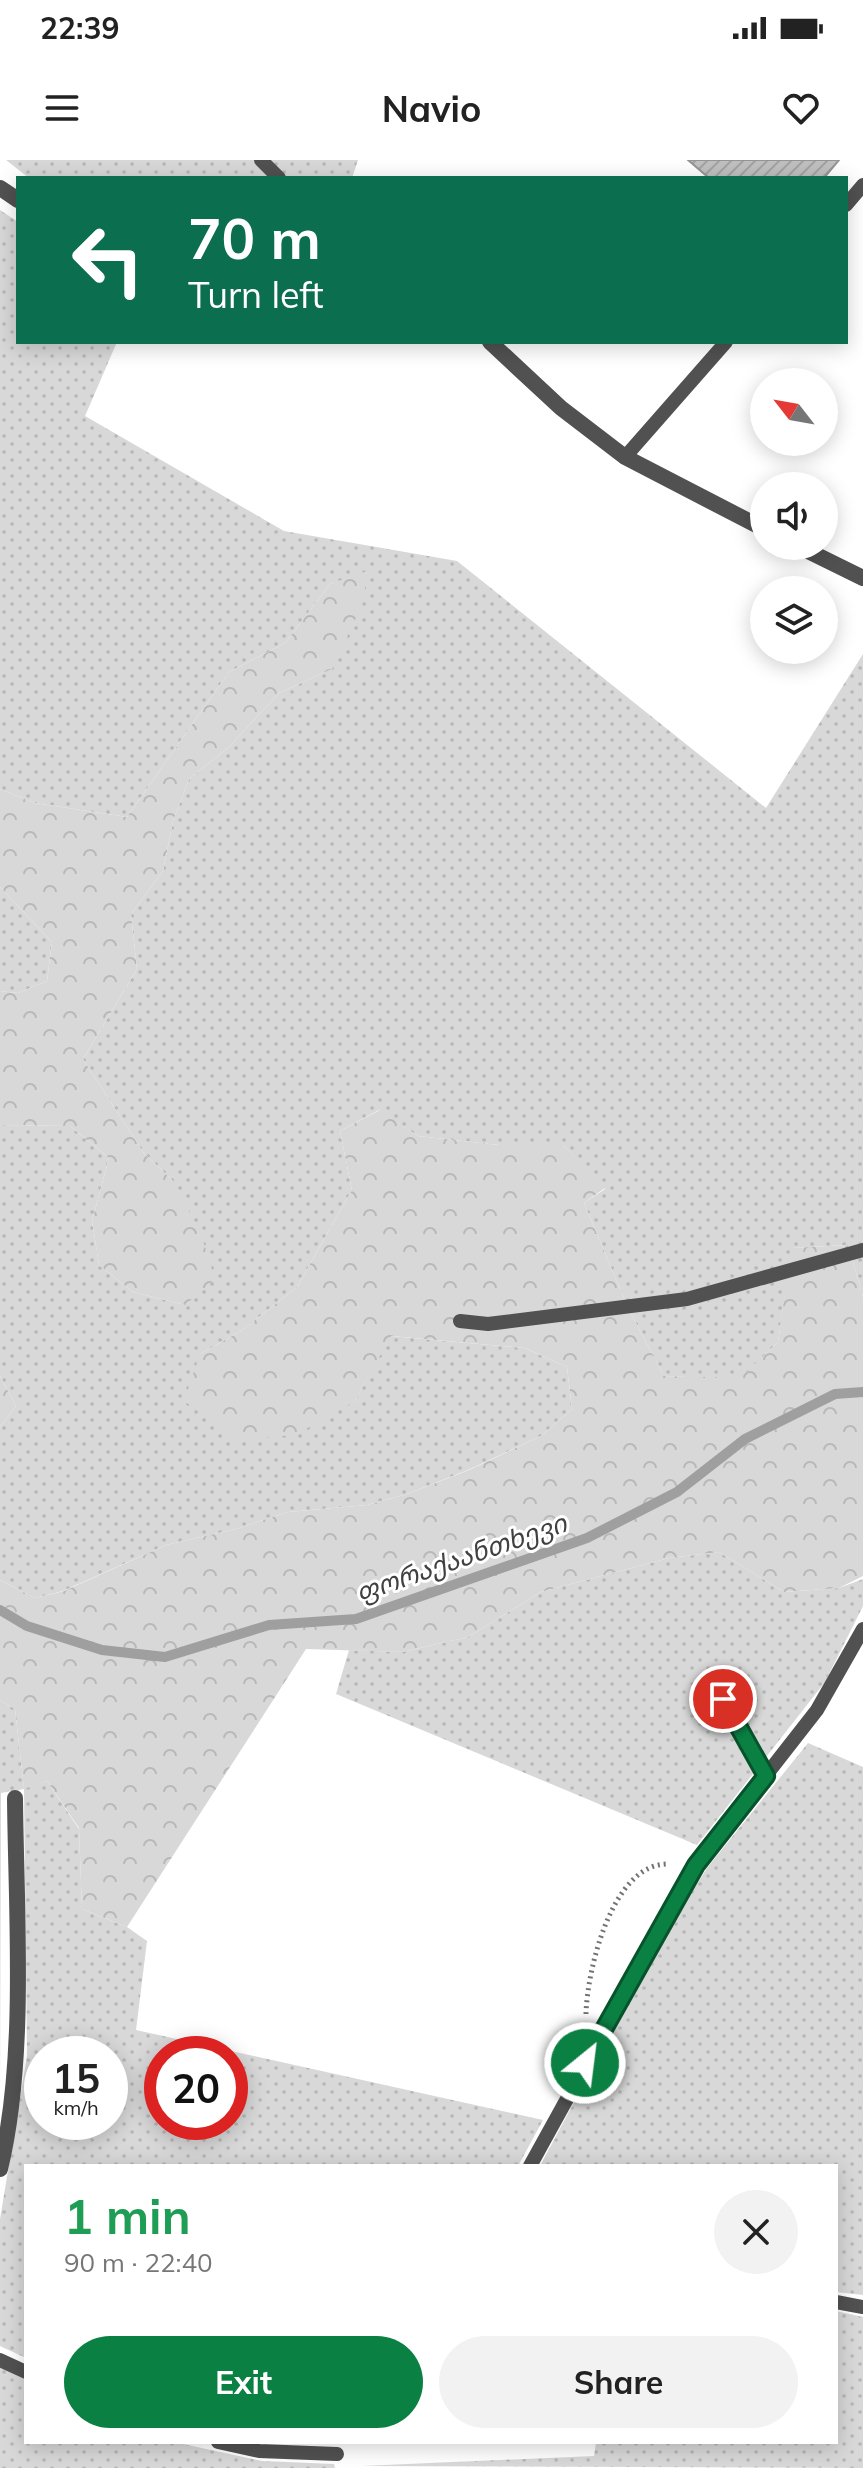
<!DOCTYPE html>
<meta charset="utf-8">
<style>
body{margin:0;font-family:Mulish,"Noto Sans Georgian",sans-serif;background:#f2f2f2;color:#222;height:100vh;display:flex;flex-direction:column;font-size:30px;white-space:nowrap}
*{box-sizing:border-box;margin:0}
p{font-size:26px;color:#767676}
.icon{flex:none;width:44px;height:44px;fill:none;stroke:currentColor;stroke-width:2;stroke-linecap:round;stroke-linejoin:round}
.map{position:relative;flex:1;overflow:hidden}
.sheet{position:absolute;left:24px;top:2004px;width:814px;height:280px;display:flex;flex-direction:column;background:#fff;border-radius:0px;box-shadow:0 4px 20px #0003}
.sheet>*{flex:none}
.hud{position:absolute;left:16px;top:16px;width:832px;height:168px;border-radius:0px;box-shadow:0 4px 20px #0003;background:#0b6e4f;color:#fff;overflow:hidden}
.needle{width:52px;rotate:301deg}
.fabs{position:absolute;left:750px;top:208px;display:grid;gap:16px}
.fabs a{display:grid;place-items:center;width:88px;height:88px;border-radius:50%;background:#fff;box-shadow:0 4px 20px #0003;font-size:40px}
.speed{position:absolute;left:24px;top:1876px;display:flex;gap:16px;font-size:40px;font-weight:700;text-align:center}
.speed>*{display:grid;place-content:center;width:104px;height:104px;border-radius:50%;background:#fff;box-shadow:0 4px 20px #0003;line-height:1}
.speed small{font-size:20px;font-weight:400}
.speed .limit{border:12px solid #d22;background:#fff;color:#111}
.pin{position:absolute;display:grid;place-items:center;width:68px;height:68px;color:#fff;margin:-34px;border:4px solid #fff;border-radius:50%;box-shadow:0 2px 8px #0007}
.me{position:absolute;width:88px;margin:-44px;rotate:29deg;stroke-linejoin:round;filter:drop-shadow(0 0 6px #0008)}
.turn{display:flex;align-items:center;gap:28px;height:168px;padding:0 40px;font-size:36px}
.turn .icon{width:104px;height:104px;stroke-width:2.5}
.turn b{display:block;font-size:56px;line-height:68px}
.round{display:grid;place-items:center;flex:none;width:84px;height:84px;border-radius:42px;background:#f2f2f2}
.headline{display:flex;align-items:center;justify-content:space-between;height:136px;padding:0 40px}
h1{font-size:48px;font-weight:700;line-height:60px;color:#1e9e55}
.action{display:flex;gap:16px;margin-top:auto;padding:16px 40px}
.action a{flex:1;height:92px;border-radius:48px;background:#0b8043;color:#fff;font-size:32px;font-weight:700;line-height:92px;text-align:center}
.action a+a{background:#f2f2f2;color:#222}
.status{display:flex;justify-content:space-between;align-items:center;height:56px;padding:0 40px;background:#fff;direction:ltr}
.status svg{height:22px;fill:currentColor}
header{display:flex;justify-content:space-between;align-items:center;height:104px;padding:0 40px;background:#fff;font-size:36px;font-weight:700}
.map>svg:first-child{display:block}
.grass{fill:url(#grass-dots);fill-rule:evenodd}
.forest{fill:url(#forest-crowns)}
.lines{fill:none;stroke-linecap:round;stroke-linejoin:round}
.stream{stroke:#9f9f9f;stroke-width:10}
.building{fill:url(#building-hatch);stroke:#959595;stroke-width:2}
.path{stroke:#737373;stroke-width:5;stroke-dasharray:2 4;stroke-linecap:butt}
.service{stroke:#515151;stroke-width:14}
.minor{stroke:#515151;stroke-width:16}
.route-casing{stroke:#07532c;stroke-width:20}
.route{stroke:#0b8043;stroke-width:14}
.labels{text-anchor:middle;stroke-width:6;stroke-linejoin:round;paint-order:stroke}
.water-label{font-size:26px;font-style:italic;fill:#404040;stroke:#fff}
</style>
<div class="status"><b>22:39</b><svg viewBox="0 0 49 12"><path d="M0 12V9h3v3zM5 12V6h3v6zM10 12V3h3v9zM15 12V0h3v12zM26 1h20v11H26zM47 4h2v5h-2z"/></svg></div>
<header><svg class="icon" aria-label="menu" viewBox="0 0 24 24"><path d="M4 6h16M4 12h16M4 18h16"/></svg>Navio<svg class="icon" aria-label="heart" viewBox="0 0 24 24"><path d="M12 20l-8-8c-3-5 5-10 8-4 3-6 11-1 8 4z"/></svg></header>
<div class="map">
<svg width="863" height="2308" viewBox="0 0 863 2308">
<defs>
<pattern id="grass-dots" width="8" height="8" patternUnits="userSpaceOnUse" patternTransform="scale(2)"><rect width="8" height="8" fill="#d8d8d8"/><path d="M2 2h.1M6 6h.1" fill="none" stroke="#b8b8b8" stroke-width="1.8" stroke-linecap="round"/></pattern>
<pattern id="forest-crowns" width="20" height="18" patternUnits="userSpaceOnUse" patternTransform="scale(2)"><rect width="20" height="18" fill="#d8d8d8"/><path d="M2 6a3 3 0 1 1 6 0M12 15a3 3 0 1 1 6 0" fill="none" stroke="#b8b8b8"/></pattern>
<pattern id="building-hatch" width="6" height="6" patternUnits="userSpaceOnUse" patternTransform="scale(2)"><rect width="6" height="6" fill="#c0c0c0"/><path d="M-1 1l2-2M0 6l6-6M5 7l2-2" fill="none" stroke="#a3a3a3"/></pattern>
</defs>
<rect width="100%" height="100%" fill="#fff"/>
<path class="grass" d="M6,0H358L352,18H29Z
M0,50L18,62V182H117L85,256L284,371L457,401L766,648L863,494V1137L848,1085L792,1088L778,1182L740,1219L664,1216L629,1150L584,1043L605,1029L563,985H499L418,976L379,950L340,971L352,1030L297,1127L241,1171L200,1194L354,1242L390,1176L525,1188L567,1207L572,1249L541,1276L468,1310L407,1334L367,1345L288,1352L236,1369L166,1385L63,1431L35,1438L0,1420V1267L16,1246L0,1216V965L70,966L109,998L92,1061L99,1105L133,1132L185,1145L173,1021L143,992L83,899L137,809L131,754L163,711L173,661L189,619L229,587L279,533L332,509L367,412L330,424L285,483L229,512L127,657L35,643L0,629Z
M0,727L52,782L47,821L18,833L0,831Z
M719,1392L784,1432L839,1428L863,1419V1446L825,1522L697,1685L336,1534L349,1490L402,1492L468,1477L541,1432L669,1398Z
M0,1540L15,1549L24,1628L47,1621L79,1669L82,1749L127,1767L147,1781L136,1870L543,1960L518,2006H26V2198L0,2186V2059L27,1896L24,1629L1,1633L0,1936ZM42,1894H110V1962H42ZM162,1894H230V1962H162Z
M808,1583L863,1607V2135L836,2132V2006H540L653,1794L707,1708Z
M836,2151L863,2157V2308L361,2306L594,2296L596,2282H836Z
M0,2206L26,2218V2282H174L262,2301L334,2304L335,2308H0Z"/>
<path class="forest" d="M367,411L363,443L332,509L279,533L229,587L189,619L173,661L163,711L131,754L137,809L83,899L143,992L173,1021L201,1074L215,1119L185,1145L133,1132L99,1105L92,1061L109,998L70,966L0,965V831L18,833L47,821L52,782L0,727V629L35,643L127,657L229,512L285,483L330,424Z
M380,950L418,976L499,985H563L605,1028L584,1043L629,1150L664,1216L740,1218L778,1182L791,1088L848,1085L863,1137V1416L839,1428L784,1432L719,1392L669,1398L541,1432L468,1477L402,1492L306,1489L127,1767L82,1749L79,1668L47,1621L24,1629L15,1549L0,1540V1420L35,1438L64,1431L166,1385L236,1369L288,1352L367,1345L407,1334L469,1310L541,1276L572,1249L567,1207L525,1188L391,1176L354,1242L295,1275L238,1280L184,1241L200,1194L241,1171L297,1127L352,1030L340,971Z
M0,1216L16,1246L0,1267Z"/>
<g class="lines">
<path class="stream" d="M0,1450L27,1466L102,1490L165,1497L269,1465L356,1459L587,1378L677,1332L745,1279L835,1234L863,1232"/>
</g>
<path class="building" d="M688,0H839L824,18H709Z"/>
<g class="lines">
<path class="path" d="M586,1854C587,1811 612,1702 669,1704"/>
<path class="service" d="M261,0L279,18
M846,45L863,25
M625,297L726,182
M460,1161L488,1164L687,1139L863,1090
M723,1539L766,1616
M530,2006L696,1705L817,1550L863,1469
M836,2142L863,2147
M0,2200L26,2212
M218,2282L259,2291L337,2294"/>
<path class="minor" d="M0,28L18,40
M490,182L561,248L625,297L764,369
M798,386L863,418
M0,2009C27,1898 16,1753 15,1638"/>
</g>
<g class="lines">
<g class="route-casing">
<path id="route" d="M585,1903L696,1705L766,1616L723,1539"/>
</g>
<use href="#route" class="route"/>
</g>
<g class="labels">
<g class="water-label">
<text transform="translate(461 1398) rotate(-19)" y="9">ფორაქაანთხევი</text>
</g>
</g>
</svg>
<div class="fabs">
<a><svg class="needle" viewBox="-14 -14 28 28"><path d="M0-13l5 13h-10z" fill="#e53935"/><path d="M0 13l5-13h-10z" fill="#767676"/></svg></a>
<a><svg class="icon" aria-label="sound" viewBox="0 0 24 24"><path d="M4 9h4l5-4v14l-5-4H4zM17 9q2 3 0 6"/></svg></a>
<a><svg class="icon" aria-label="layers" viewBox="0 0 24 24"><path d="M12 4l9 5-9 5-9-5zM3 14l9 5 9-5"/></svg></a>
</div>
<div class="speed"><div>15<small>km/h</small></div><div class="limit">20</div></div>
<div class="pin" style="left:723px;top:1539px;background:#d93025"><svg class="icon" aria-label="arrive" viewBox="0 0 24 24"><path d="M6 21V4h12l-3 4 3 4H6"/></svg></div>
<svg class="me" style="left:585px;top:1903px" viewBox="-20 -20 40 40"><circle r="17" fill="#0b8043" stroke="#fff" stroke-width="3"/><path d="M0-11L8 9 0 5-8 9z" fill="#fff"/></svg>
<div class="hud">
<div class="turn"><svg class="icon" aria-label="left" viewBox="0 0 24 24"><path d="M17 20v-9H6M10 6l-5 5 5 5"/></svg><div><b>70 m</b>Turn left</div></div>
</div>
<section class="sheet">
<div class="headline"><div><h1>1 min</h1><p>90 m · 22:40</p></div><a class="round"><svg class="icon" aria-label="close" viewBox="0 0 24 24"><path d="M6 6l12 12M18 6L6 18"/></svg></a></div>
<div class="action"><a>Exit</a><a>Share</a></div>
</section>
</div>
